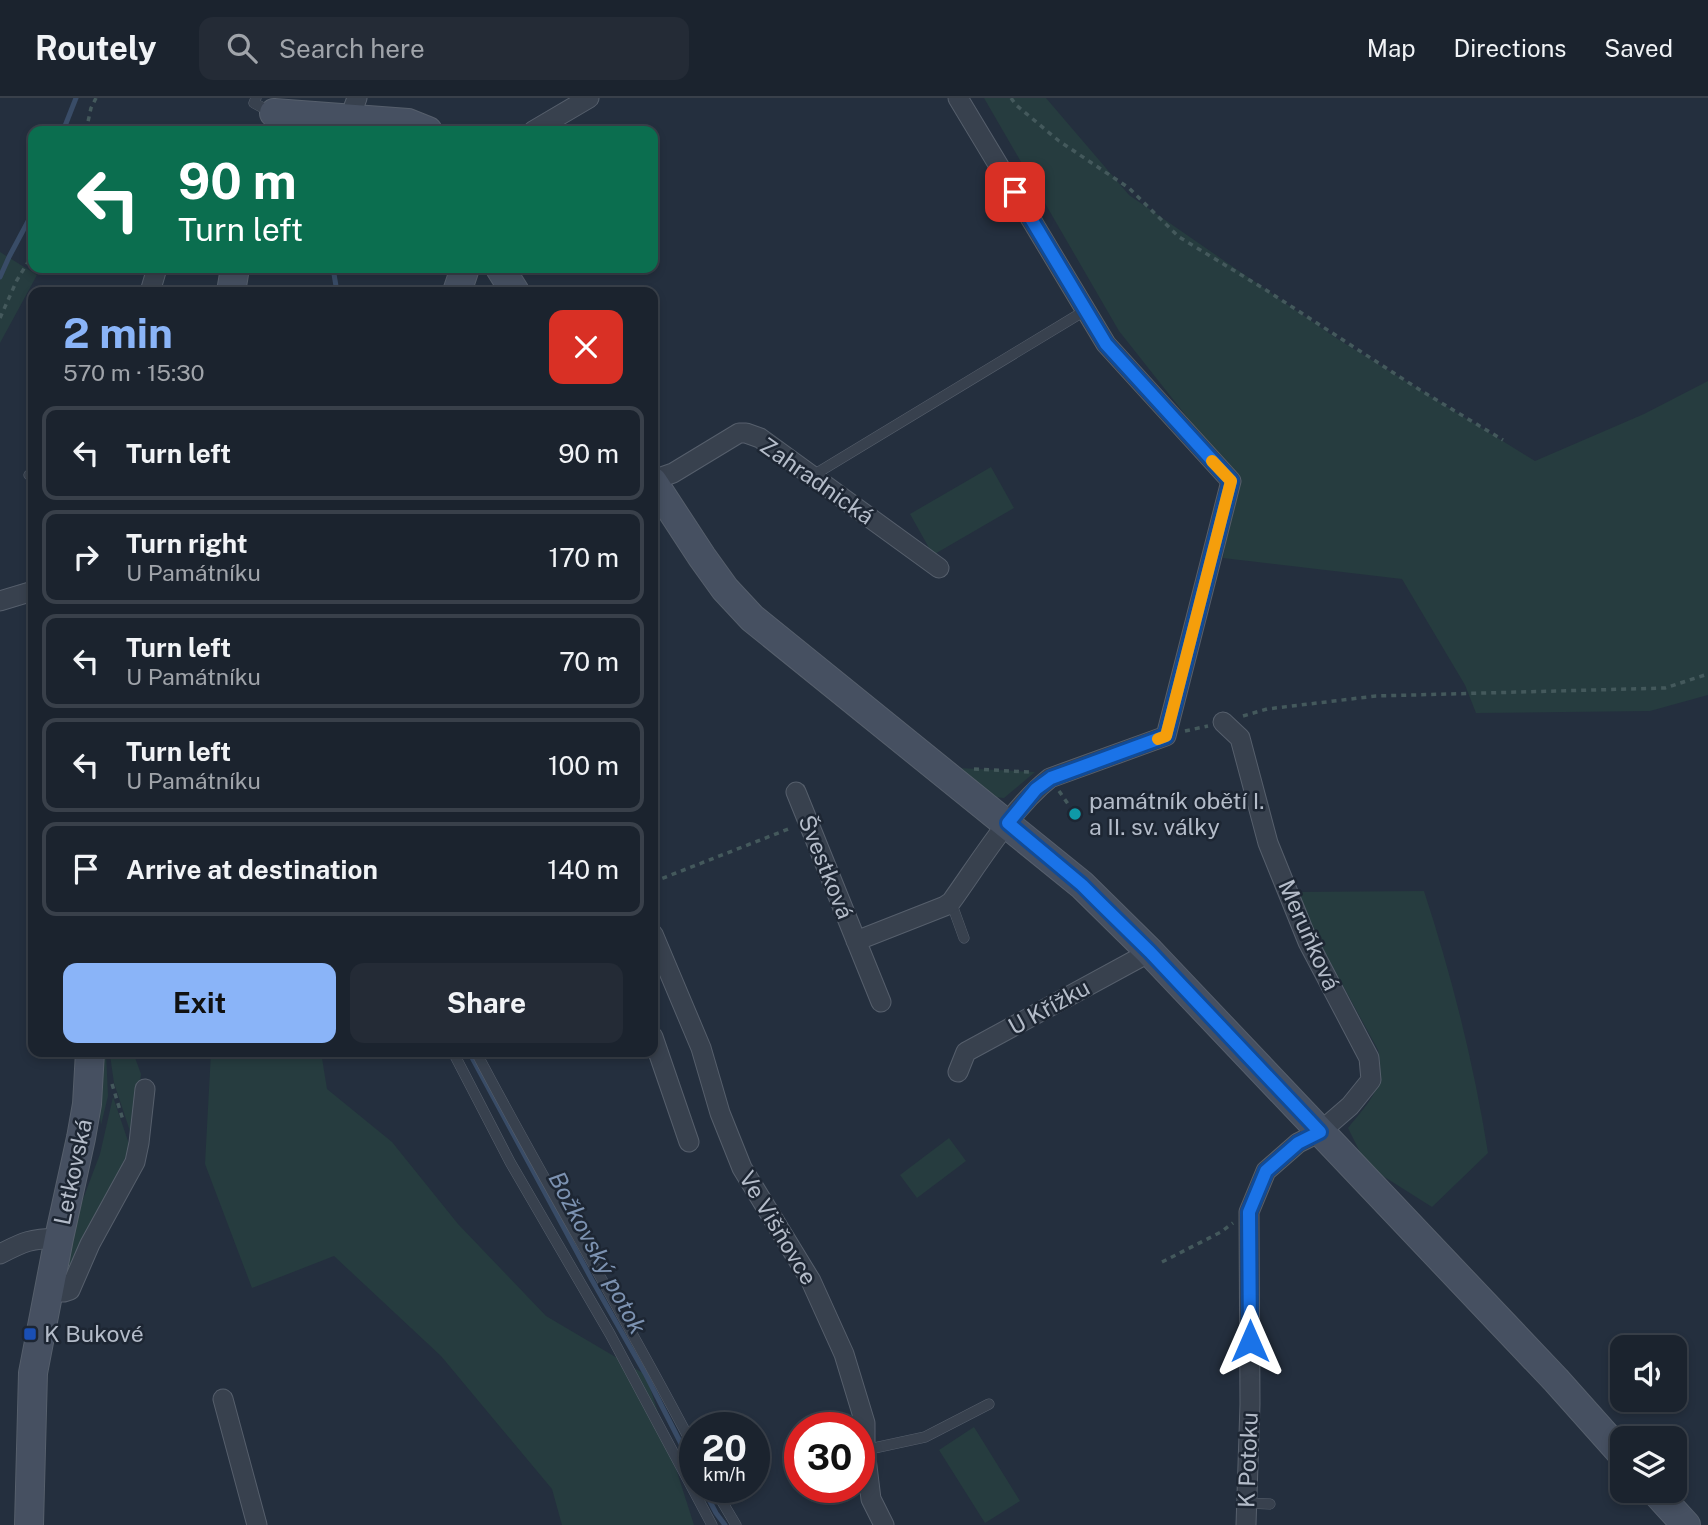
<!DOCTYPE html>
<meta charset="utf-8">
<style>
body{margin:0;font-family:"Public Sans",sans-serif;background:#242b36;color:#f1f3f6;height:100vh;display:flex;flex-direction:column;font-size:26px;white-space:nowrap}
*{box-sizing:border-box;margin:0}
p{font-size:23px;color:#a0a4aa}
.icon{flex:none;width:38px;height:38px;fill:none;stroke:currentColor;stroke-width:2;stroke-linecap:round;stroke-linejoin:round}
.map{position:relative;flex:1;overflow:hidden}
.details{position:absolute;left:28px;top:189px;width:630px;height:770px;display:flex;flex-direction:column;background:#1b232e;border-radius:14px;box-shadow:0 4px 10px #0003,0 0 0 2px #39404a}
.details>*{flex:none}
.banner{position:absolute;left:28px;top:28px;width:630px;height:147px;border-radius:14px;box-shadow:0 4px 10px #0003,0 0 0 2px #39404a;background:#0b6e4f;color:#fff;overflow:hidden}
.tools{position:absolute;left:1610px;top:1237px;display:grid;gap:14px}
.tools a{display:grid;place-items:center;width:77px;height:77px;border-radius:14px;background:#1b232e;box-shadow:0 4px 10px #0003,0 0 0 2px #39404a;font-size:35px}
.speed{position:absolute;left:679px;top:1314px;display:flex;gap:14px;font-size:35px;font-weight:700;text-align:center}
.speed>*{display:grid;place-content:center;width:91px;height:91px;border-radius:50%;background:#1b232e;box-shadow:0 4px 10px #0003,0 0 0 2px #39404a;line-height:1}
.speed small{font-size:18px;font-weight:400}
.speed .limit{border:10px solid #d22;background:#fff;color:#111}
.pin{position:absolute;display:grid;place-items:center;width:60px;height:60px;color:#fff;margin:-30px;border-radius:14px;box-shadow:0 4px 10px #0006}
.me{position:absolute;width:77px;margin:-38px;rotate:0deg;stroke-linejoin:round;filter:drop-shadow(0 0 5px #0008)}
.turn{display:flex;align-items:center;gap:24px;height:147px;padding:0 35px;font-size:32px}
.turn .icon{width:91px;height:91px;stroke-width:2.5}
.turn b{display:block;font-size:49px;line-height:60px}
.round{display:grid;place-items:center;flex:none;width:74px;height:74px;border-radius:14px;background:#242b36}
.overview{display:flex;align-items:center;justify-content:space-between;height:119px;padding:0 35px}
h1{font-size:42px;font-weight:700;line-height:52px;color:#8ab4f8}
.cta{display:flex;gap:14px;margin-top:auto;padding:14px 35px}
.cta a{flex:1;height:80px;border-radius:14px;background:#8ab4f8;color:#111;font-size:28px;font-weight:700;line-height:80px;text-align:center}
.cta a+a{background:#242b36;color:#f1f3f6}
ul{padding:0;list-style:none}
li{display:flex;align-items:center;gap:21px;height:94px;margin:0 14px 10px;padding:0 21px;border:4px solid #39404a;border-radius:14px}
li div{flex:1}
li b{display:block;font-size:26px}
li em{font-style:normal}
header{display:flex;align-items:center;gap:42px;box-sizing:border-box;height:98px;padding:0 35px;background:#1b232e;border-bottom:2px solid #39404a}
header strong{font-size:33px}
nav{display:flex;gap:38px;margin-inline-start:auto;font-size:24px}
.search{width:490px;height:63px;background:#242b36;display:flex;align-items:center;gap:18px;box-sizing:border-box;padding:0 24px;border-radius:14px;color:#a0a4aa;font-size:26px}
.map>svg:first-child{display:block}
.green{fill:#263c3f}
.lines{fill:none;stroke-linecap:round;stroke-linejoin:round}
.stream{stroke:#394c67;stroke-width:5}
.lane-casing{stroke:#565f6c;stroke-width:11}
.street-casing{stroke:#565f6c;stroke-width:21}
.secondary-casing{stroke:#565f6c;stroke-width:30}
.path{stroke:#44595c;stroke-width:3.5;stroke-dasharray:5 5;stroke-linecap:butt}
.lane{stroke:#38414e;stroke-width:10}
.street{stroke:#38414e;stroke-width:19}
.secondary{stroke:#465061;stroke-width:28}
.route-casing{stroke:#114b97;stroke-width:18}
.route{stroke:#1a73e8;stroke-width:12}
.slow{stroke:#f59e0b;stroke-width:12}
.culture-dot{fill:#0f9aa8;stroke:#1d2633;stroke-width:2.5}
.transit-dot{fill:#1a4fb4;stroke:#1d2633;stroke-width:2.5}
.labels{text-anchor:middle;stroke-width:5;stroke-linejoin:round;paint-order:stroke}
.street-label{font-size:23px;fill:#b4bcc9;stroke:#1d2633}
.poi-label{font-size:23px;fill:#b4bcc9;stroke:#1d2633;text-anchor:start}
.water-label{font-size:24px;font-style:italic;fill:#7c92b1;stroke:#1d2633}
</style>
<header>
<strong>Routely</strong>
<div class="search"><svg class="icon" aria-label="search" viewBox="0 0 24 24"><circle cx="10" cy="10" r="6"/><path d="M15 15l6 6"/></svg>Search here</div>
<nav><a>Map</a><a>Directions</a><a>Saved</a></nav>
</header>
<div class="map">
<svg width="1708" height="1427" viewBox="0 0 1708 1427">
<rect width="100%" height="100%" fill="#242f3e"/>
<path class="green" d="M984,0H1046L1129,97L1336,240L1535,363L1644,316L1708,283V597L1650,613L1476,615L1465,587L1402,481L1223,460L1236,381L1119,233Z
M0,154L37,177L0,245Z
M991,369L1014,410L933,457L910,416Z
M958,670L1035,674L1004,700L994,699Z
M1424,793C1452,879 1474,966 1488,1055L1432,1109L1375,1073L1363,1060L1348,1030C1370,1003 1386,989 1378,952L1317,840L1298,794Z
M100,954H106L108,998L101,1027L98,999Z
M211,954H321L327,991L392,1044L458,1126L546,1218L646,1277L694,1427H562L552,1391L441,1258L334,1158L252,1190L205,1066Z
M110,957H134L141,976L133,1036H131L114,985Z
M113,999L129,1046L131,1048L129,1060L63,1185L80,1109L100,1056Z
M949,1040L966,1063L917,1100L900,1077Z
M974,1329L1020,1403L985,1425L939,1352Z"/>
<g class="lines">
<path class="stream" d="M63,33L76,0
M333,170L337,194
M0,179L9,159L33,114
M469,954L592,1182L646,1277L695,1373
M703,1390L716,1415L725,1427"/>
<g class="lane-casing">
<path id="lane" d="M256,0L254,5L271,14
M29,377L33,378
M812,378L1086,212
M951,804L964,840
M453,954L510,1064L610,1236L712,1427
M476,954C546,1088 625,1217 695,1352
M865,1352L925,1339L989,1306
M714,1390L736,1427
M1247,1405L1270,1406"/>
</g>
<g class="street-casing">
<path id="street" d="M349,22L357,0
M533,33L589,0
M150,194L157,170
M653,382L673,375L739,335H746L760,340L939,470
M0,503L33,493
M1223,624L1240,640L1268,745L1308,844L1369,960L1371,982L1350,1008L1320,1034L1298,1045L1266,1073L1249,1114L1250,1306L1246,1427
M796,694L881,904
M653,836L701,950L720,1015L742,1070L811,1183L844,1256L865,1325V1352L871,1401L884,1427
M856,843L945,808L951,804C979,765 1013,709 1050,680L1166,638L1231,383L1106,246L958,0
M653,939L689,1044
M958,974L966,954L1150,854
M0,1156C25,1143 30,1141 59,1140
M49,1194H64L70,1192L90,1146L135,1064L139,1045L145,991
M223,1301L257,1427"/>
</g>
<g class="secondary-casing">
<path id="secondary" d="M274,15L408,25L428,33
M500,170L515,194
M231,194L235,170
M457,194L465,170
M653,384L702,459L725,491L752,520L1082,787L1150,854L1556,1282L1622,1356
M1655,1393L1686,1427
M29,1427L33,1275L59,1140L81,1040L87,1006L90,954"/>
</g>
<path class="path" d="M1011,0L1016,7L1059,43L1129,90L1179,139L1266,192L1420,292L1503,342
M86,33L91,10L96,0
M0,220L17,182L33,156
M1243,618L1267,611L1376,598L1665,590L1708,576
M1185,633L1208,628
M974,671L1029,674
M1059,693L1075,716
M653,784L791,730
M112,986L123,1022
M1162,1164L1221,1134L1233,1125"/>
<use href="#lane" class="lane"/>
<use href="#street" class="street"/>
<use href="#secondary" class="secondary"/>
</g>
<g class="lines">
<g class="route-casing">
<path id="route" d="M1015,94L1106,246L1231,383L1166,638L1051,680L1036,691L1008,725L1082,787L1099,804L1150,854L1320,1034L1298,1045L1266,1073L1249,1114L1250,1243"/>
</g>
<use href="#route" class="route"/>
<path class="slow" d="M1158,641L1166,638L1231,383L1212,363"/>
</g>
<circle class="culture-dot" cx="1075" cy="716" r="7"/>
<rect class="transit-dot" x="23" y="1229" width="14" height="14" rx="3.5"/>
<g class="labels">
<g class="street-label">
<text transform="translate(817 383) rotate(35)" y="8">Zahradnická</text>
<text transform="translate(826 769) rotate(68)" y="8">Švestková</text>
<text transform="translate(1309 837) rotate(66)" y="8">Meruňková</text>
<text transform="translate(1049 909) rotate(-29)" y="8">U Křížku</text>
<text transform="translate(73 1074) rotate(-78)" y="8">Letkovská</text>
<text transform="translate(778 1130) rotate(59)" y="8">Ve Višňovce</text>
<text transform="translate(1248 1362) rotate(-88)" y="8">K Potoku</text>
</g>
<g class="poi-label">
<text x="1089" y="711">památník obětí I.<tspan x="1089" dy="26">a II. sv. války</tspan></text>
<text x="44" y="1244">K Bukové</text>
</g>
<g class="water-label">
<text transform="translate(597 1155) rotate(62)" y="8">Božkovský potok</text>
</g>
</g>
</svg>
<div class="tools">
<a><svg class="icon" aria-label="sound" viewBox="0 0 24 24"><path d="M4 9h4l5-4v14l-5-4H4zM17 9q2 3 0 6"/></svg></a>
<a><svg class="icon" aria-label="layers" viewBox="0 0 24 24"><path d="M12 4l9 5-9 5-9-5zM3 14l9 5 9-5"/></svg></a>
</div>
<div class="speed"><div>20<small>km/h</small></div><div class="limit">30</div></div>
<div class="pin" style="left:1015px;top:94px;background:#d93025"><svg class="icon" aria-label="arrive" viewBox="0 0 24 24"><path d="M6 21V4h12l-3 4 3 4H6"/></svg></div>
<svg class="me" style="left:1250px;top:1243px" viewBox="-20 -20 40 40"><path d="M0-17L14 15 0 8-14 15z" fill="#1a73e8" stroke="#fff" stroke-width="4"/></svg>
<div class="banner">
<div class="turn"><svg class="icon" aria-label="left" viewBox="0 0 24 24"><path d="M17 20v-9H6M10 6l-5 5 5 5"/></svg><div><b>90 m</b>Turn left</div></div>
</div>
<section class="details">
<div class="overview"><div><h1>2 min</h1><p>570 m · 15:30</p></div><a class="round" style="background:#d93025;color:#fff"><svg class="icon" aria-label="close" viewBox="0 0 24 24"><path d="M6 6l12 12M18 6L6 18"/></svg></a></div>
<ul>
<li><svg class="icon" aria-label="left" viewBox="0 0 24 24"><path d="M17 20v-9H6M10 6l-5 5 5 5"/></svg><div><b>Turn left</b></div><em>90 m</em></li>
<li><svg class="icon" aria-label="right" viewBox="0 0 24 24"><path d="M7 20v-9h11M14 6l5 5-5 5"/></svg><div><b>Turn right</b><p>U Památníku</p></div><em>170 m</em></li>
<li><svg class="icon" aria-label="left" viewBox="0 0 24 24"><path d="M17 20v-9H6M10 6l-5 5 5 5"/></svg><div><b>Turn left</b><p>U Památníku</p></div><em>70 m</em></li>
<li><svg class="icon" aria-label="left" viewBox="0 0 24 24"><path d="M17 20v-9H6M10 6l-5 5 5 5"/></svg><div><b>Turn left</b><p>U Památníku</p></div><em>100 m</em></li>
<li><svg class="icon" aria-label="arrive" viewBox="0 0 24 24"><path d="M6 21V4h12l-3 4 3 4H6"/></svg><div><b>Arrive at destination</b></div><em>140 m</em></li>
</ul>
<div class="cta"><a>Exit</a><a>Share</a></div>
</section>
</div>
